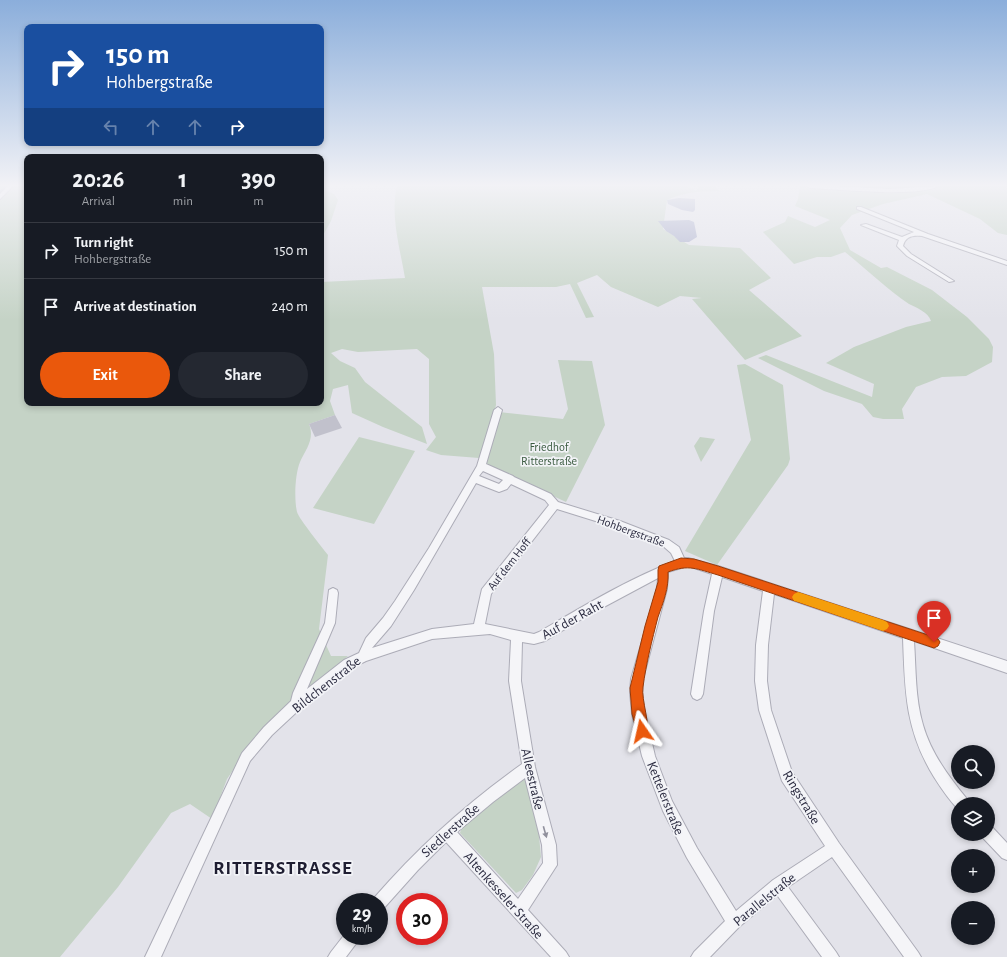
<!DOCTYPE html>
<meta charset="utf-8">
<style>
body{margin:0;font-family:"Alegreya Sans",sans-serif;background:#242831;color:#f1f3f6;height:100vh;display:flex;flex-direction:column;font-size:15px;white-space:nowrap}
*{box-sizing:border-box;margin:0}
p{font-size:13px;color:#9ea1a6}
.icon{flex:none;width:22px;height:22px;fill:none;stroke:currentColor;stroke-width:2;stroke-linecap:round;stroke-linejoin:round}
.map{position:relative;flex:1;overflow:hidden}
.panel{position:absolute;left:24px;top:154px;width:300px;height:252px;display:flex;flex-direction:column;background:#171b24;border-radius:8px;box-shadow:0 2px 6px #0003}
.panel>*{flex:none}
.banner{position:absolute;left:24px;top:24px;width:300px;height:122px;border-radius:8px;box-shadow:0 2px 6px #0003;background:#1a4fa0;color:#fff;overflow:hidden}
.buttons{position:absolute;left:951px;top:745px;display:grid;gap:8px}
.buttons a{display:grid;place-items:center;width:44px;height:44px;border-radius:50%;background:#171b24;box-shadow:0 2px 6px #0003;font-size:20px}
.speed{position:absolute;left:336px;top:893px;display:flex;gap:8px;font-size:20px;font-weight:700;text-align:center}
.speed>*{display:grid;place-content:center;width:52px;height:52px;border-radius:50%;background:#171b24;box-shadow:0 2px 6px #0003;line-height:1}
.speed small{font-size:10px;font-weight:400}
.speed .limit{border:6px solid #d22;background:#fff;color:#111}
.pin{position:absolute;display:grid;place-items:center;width:34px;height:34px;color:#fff;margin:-41px -17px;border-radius:50% 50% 50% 0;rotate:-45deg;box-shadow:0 0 4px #0007}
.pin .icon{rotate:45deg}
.me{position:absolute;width:44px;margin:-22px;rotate:349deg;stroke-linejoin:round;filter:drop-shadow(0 0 3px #0008)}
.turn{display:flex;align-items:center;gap:14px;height:84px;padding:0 16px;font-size:18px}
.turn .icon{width:52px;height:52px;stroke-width:2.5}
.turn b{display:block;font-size:28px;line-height:34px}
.lanes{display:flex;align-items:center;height:38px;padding:0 16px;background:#0003;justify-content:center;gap:20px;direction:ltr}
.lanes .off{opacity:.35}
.eta{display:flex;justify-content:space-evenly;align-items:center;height:68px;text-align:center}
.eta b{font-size:24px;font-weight:700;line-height:28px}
.button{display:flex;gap:8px;margin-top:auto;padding:8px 16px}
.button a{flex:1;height:46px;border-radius:24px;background:#ea580c;color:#fff;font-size:16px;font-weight:700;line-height:46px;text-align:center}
.button a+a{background:#242831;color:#f1f3f6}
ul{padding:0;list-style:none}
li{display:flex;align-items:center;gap:12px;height:56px;padding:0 16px;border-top:1px solid #363941}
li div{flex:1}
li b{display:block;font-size:15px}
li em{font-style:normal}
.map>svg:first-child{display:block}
.green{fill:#c5d3c6}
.water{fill:#a1a6c7}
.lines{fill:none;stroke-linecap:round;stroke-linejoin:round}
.stream{stroke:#a1a6c7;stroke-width:1.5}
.building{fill:#c1c1cc}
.minor-casing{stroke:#acacb7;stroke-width:2}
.minor{fill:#f5f5f8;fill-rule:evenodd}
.oneway{fill:#90909c}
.route{fill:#ea580c;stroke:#983908}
.slow{fill:#f59e0b}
.labels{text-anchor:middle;stroke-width:3.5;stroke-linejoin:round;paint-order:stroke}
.park-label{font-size:12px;fill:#3b5b40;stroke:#f2f3f7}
.street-label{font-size:12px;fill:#2c2c41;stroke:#f2f3f7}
.near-street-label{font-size:14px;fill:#2c2c41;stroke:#f2f3f7}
.near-district-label{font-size:19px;font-weight:bold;letter-spacing:1px;fill:#1f1e32;stroke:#f2f3f7}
</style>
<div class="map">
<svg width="1007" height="957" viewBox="0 0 1007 957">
<rect width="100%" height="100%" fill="#e3e3ea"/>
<path class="green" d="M0,186H27V403H321V282L405,278C400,248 390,216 397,186H688L696,191L699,186H715L719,191C701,191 684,192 667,200L663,229L689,245L740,248L771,278L749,290L802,336L745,360L692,299L702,298L680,296L658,307L611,287L597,275L577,283L594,317L586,318L570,284L556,287H482L494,354L496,405L487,440L479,458L441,455L426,450L436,437L429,424V359L417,349L358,352L342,349L331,353L340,361L355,368L365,382L422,427L427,444L383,427L352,413L348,385L333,389L330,401L335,415L309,424C315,439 306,449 300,462C295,474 294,499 297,512C299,519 322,547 328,555L319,629L331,656H348L255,738L227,779L212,819L190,804L171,813L118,887L60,957H0Z
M800,186H1007V235L998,233L980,219L927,194L883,204L852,215L840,228L850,250L881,268L887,267L932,290L967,317L989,339L993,347L992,362L966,376L942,377L916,387L902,409L904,419H883L873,417L862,404L824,391L758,358L766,355L872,397L874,384L826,363L854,347L906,327L931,321C928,312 917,308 909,304C887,289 866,269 845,252L831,257H817L794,264L763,232L785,222L788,216L815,227L830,220L795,206L798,199Z
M321,188L334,194L338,200L331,221L321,239Z
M558,360L592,361L605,425L566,502L482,463L499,412L563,419L568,409Z
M745,364L783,385L790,459L788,465L717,565L685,551L751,440L737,365Z
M359,437L415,451L374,524L313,508Z
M700,437L715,439L701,462L694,446Z
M520,779L526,780L538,825L541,857L533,875L522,890L516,893L460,833L462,826Z"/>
<path class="water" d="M679,198L695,199V210L693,212L682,210L668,204L667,200Z
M689,220L694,222L697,237L689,242H680L674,236L666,231L658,221Z"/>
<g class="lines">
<path class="stream" d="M0,192L6,186"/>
</g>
<path class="building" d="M335,415L342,428L315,437L309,424Z"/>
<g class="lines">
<g class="minor-casing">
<path id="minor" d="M8,186H13L0,199V194Z
M807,186H834L889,189L938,186C918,198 837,189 810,188Z
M857,207H861L928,234L1007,261V265L922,236C914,235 905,236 903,246L911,254L954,281L949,282L907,256L897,246L899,240L861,225L866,224L902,237L914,232L857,209Z
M498,407L502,410L486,464L513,476L514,477L551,494L558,502L620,521L669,540L679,547L684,558H688L718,566L1007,661V673L914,641C916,669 915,698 923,725C931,753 949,777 967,799L969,804H958V809C949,800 941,788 934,777C905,730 905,691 903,638L774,594L768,645L767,681L771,710L792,772L839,843L918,952L921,957H904L832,857L788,887L836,952L839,957H822L777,895L739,927L710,957H691L694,952L725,921L687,858L663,811L642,756L632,714L630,692L631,679L657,589L658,578L587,616L545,641L534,644L522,642L521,681L535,767L556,845L557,865L528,910L566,952L569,957H551L446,842L418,870L384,908L379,910V902H372L374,898C418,847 467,803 522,764L509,681L511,640L490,634L432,639L366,661L352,668L301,708L272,735L250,761L161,957H145L242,753L264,727L291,701L293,693L325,623L329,590L333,588L337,590L338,593L335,623L307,689L344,660L359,653L366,638L383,618L395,601L429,548L477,466L494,410ZM483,471L503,480L499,484L479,476ZM476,483L499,492L507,489L511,484L545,500L549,505L482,589L474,624L432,629L372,648L391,626L414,590ZM557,509L618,528L663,546L671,553L675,561C628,579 582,607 539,632L534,634L485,624L491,594ZM688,566L712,574L704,611L691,694L693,698L697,700L701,698L703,694L714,611L722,577L763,591L756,645L755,681L759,710L782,781L825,846L773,880L736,911L697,848L672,801L655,756L644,708L642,692L643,679L667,589L668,572ZM525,778L542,845L543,863L518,899L457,832L493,802Z
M988,826L993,828L1007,843V860L1002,858L983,838L982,834H988Z
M345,934V936H361L358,941L346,957H328L331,952Z"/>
</g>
<use href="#minor" class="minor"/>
</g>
<defs><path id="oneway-solid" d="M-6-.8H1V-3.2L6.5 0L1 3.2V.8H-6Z"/></defs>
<use class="oneway" href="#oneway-solid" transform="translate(545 832) rotate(74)"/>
<linearGradient id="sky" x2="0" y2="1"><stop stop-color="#8baedb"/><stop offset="0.58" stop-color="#f2f2f6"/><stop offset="1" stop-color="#f2f2f6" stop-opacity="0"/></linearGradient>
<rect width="1007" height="320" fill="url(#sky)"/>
<path class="route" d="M681,558L694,559L718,566L934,637L938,639L940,642L938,646L934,648L718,575C697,569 689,564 668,572C669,588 663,603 658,617C652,640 646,664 643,687C641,700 651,725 646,735L642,737L638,735L632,714L630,688L645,626L658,582V570L659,566Z"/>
<path class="slow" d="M798,592L883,620L887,622L889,626L887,629L883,631L798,602L794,601L792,597L794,594Z"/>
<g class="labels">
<g class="park-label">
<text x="549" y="451">Friedhof<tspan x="549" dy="14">Ritterstraße</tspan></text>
</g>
<g class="street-label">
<text transform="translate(631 531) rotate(20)" y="4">Hohbergstraße</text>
<text transform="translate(509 564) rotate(-52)" y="4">Auf dem Hoff</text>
</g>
<g class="near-street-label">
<text transform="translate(572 619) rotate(-29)" y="5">Auf der Raht</text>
<text transform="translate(326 684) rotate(-38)" y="5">Bildchenstraße</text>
<text transform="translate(533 779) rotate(77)" y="5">Alleestraße</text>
<text transform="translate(802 797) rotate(59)" y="5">Ringstraße</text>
<text transform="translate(666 798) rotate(68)" y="5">Kettelerstraße</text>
<text transform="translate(450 830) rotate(-42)" y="5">Siedlerstraße</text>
<text transform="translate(504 895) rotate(48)" y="5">Altenkesseler Straße</text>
<text transform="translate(764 899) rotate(-39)" y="5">Parallelstraße</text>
</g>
<g class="near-district-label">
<text x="283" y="874">RITTERSTRASSE</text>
</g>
</g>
</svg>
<div class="buttons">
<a><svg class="icon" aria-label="search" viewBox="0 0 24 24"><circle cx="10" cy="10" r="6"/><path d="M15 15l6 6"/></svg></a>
<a><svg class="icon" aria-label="layers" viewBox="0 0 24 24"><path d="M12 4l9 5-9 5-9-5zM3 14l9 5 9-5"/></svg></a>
<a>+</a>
<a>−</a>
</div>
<div class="speed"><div>29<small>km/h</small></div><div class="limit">30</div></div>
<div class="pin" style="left:934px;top:642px;background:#d93025"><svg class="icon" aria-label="arrive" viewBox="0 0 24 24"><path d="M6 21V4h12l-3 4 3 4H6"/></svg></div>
<svg class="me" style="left:642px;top:731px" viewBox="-20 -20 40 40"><path d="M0-17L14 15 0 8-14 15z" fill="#ea580c" stroke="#fff" stroke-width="4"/></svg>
<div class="banner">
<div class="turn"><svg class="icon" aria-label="right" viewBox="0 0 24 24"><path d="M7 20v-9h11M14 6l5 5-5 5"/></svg><div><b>150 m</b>Hohbergstraße</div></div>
<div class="lanes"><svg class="icon off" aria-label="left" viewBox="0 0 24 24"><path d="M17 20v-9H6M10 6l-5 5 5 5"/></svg><svg class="icon off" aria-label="ahead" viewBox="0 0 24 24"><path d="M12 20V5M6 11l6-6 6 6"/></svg><svg class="icon off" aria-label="ahead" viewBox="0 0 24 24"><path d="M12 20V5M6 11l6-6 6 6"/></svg><svg class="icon" aria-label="right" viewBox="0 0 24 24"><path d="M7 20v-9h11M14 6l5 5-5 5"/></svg></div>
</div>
<section class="panel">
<div class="eta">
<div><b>20:26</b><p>Arrival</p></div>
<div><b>1</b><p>min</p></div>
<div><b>390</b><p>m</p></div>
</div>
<ul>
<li><svg class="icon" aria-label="right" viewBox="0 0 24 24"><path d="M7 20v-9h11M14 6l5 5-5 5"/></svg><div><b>Turn right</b><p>Hohbergstraße</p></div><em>150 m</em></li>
<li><svg class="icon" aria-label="arrive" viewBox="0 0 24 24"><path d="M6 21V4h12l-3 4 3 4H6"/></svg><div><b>Arrive at destination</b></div><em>240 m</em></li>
</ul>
<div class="button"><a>Exit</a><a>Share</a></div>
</section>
</div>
